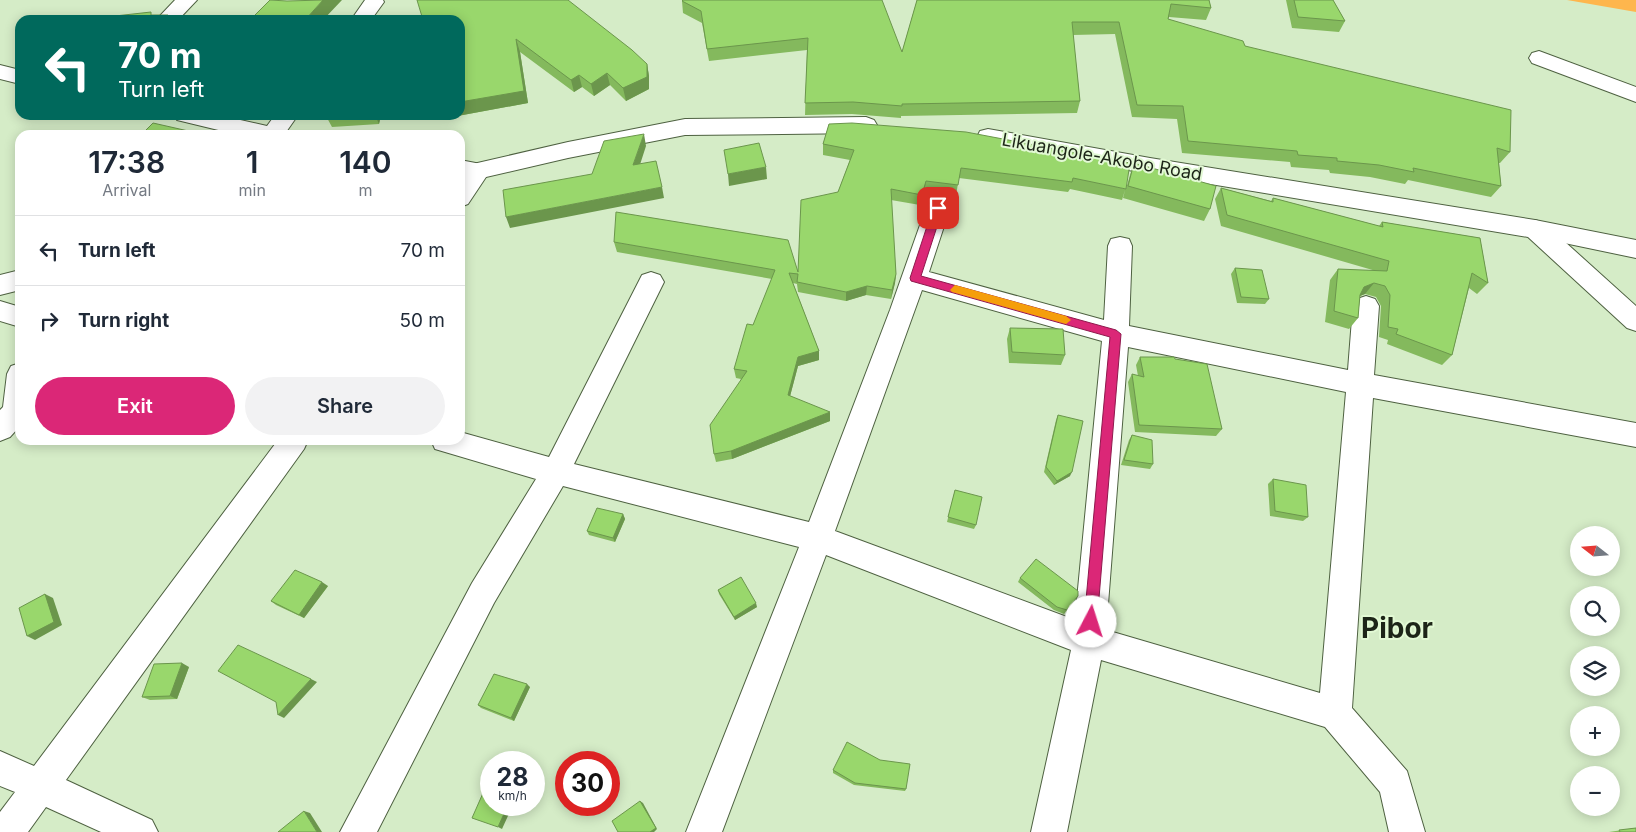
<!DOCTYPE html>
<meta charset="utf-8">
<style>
body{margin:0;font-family:Inter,sans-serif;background:#f2f2f3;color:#1f2937;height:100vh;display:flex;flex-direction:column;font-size:19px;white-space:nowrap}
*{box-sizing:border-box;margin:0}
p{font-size:16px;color:#747a83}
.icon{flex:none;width:28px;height:28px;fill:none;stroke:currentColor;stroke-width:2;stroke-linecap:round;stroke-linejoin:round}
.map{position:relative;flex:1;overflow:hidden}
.details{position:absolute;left:15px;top:130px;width:450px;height:315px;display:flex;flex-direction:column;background:#fff;border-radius:15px;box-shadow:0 2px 12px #0003}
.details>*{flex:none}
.top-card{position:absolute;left:15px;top:15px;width:450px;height:105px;border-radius:15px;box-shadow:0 2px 12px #0003;background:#00695c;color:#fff;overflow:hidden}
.needle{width:32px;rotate:287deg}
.fabs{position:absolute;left:1570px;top:526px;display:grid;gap:10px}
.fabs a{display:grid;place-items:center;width:50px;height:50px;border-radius:50%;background:#fff;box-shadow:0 2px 12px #0003;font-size:25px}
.speed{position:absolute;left:480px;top:751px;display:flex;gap:10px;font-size:25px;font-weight:700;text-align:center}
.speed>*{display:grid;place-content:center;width:65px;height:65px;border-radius:50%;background:#fff;box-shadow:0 2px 12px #0003;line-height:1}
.speed small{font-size:12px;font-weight:400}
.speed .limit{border:8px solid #d22;background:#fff;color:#111}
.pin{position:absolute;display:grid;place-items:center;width:42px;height:42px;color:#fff;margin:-21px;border-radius:10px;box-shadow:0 2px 8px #0006}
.me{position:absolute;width:55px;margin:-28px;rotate:5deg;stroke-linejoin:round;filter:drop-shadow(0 0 4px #0008)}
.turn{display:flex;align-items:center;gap:18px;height:105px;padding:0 20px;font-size:22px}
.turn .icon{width:65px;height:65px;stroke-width:2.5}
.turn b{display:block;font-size:35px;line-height:42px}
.eta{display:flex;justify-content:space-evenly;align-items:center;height:85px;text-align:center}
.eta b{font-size:30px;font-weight:600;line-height:35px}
.cta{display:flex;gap:10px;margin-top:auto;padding:10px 20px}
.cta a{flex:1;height:58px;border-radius:30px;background:#db2777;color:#fff;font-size:20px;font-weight:600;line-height:58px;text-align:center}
.cta a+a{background:#f2f2f3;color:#1f2937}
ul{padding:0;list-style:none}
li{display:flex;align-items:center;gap:15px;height:70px;padding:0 20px;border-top:1px solid #e0e1e3}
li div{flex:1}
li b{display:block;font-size:19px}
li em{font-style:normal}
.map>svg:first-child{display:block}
.green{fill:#feb64d}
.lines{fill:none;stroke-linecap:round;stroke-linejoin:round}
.street-casing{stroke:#4e6141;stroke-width:2}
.secondary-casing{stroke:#4e6141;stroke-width:2}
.street{fill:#fff;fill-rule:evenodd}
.secondary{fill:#fff;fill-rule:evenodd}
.wall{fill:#84b95d}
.shaded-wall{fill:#6b964c}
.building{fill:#99d76c;stroke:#6b964c}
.route{fill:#db2777;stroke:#8e194d}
.slow{fill:#f59e0b}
.labels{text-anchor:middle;stroke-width:4;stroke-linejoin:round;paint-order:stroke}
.street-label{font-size:18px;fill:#1d2518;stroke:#e2f9d4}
.town-label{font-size:28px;font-weight:bold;fill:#1d2518;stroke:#e2f9d4}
</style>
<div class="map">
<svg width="1636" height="832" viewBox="0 0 1636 832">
<rect width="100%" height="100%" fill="#d5ecc7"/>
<path class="green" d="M1567,0H1636V12Z"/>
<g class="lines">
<g class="street-casing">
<path id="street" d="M175,0H197L178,20H156Z
M365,0H383L384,2L371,20H351Z
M1539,51L1636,87V102L1532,63L1529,58L1532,53Z
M0,65L20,70V84L0,79Z
M174,115H218L267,126L275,115H298L284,135H239L177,120Z
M460,160L486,165L490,171L468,204L460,207V180L462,177L460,176Z
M938,199L946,202L950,208L929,272L1104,320L1108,246L1111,239L1120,237L1129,239L1132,246L1129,326L1348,370L1353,306L1357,299L1366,296L1375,299L1379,306L1374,375L1636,423V447L1373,398L1352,708L1407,771L1425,832H1389L1380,792L1325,727L1101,660L1067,832H1031L1071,650L826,555L722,832H686L799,547L563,486L494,603L377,832H340L472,583L536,479L435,449L431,440H460V432L549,457L642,275L651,272L660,275L664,282L574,464L809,522L890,310L926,208L930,202ZM922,290L1102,341L1075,620L835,531ZM1128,347L1346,392L1320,693L1106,630Z
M1535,220L1636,240V258L1526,235L1523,229L1526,223Z
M0,301L20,307V327L0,321Z
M20,363V426L10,437L0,441V410L3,407L7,374L11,366Z
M278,440H308L304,449L66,780L152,820L158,832H101L46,807L28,832H0V812L15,792L0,786V751L34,766Z"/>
</g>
<g class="secondary-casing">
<path id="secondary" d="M866,117L874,120L877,125L874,130L866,133L685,135L568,158L460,183V167L568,142L685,119Z
M988,129L1150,158L1535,220L1544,223L1636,306V331L1627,328L1528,237L1150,174L980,143L977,137L980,131Z
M20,270V290L0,295V275Z"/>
</g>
<use href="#street" class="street"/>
<use href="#secondary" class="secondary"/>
</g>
<path class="wall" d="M917,0H1209L1211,8L1206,20L1169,17L1168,19L1245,46L1510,152L1500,163H1499L1501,186L1491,197L1408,180L1405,184L1370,177L1330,173L1329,170L1291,167L1290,162L1182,153L1177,119L1132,117L1115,34L1073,35L1080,101L1077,113L901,116V118L852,114L805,115L807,50L709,61L702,23L683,13L682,1L902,52Z
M1286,0H1333L1345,21L1339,32L1292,28Z
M460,20L647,64L649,76V89L626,101L610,85L594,96L582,87L574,92L520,52L528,103L452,117V115H460Z
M319,115H381L379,124L332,127L326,116Z
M829,124L1126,189L1130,175L1134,163L1210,209L1204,221L1123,198L1125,190L1122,200L1070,189L1068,192L959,178L956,195L924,191L920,205L891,200L896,274L895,283L891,299L866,295L846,301L798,292L797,284L793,283L819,351V360L798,366L790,396L830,421L732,459L716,462L714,454L741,379L736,378L734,369L753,325L772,279L617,252L614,242L798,272L838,192L850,160L823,155V144Z
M1221,188L1271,201L1273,198L1379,226L1382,222L1480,238L1488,283L1477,294L1469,288L1452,355L1442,365L1387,344L1388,340L1379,337L1381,306L1376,297L1365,294L1360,296L1358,318L1349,329L1325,322L1330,280L1338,269L1376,271L1221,226L1215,199Z
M1235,268L1269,299L1265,304L1237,303L1231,274Z
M1010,328L1065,355L1061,365L1009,363L1007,339Z
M1140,357L1175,359L1222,429L1216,436L1135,432L1128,382L1132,374L1138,376L1136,365Z
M1058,415L1070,476L1054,485L1044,472L1056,420Z
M1132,435L1153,464L1150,469L1121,465L1129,440Z
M1273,479L1308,517L1303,521L1270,516L1268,484Z
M955,490L976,525L974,529L947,522Z
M623,514L625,519L615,542L589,535L587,531Z
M1020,578L1078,596L1064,614L1054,610L1018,582Z
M328,586L304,618L276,605L271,601Z
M718,590L757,607L735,620L719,594Z
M189,667L177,699L150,700L142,697Z
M530,687L514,721L481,708L478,705Z
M833,770L906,789L905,791L854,785L833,773Z
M1636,828V832H1609Z"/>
<path class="shaded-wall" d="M323,0H342L323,20H305Z
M516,39L520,52L528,103L452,117V115H460V102Z
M647,64L649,76V89L626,101L623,88Z
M607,73L610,85L594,96L591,84Z
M579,75L582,87L574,92L571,80Z
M375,115H381L379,124Z
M644,134L646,146L636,177L633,165Z
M766,167L767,179L729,186L728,174Z
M926,181L924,191L920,205L922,195Z
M662,187L664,198L510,228L506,217Z
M896,274L895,283L891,299L892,290Z
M1374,283L1365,294L1355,298L1364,287Z
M867,286L866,295L846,301V292Z
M819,351V360L798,366L788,404V395L798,357Z
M830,412V421L732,459L731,451Z
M1072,472L1070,476L1054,485L1057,481Z
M623,514L625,519L615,542L613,538Z
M322,582L328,586L304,618L299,615Z
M45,594L53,598L62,625L35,640L27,636Z
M756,603L757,607L735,620L734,617Z
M182,663L189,667L177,699L170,696Z
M311,679L317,682L284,718L278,715Z
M527,684L530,687L514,721L511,718Z
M640,801L643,803L657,829L654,832H650Z
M508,805H513L502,829L498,827Z
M304,811L310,813L322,832H317Z"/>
<path class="building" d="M270,0L287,1L323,0L305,20H250Z
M417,0H568L632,50L647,64V77L623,88L607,73L591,84L579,75L571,80L516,39L524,91L460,102V20H423Z
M683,0H882L902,52L917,0H1209L1211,8L1171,4L1168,19L1243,41L1245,46L1511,110L1510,152L1497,148L1501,186L1413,168L1414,172L1379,165L1337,161V158L1298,155L1297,151L1188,141L1183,106L1137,105L1119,22H1072L1080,101L902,104V106L853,102L805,103L808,38L707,49L701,11L682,1Z
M1294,0H1333L1345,21L1298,17Z
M151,12V15H168L169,20H114L115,16Z
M153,123L206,135H141Z
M852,123L966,132L1130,163L1126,189L1073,178L1072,182L961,168L958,185L926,181L922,195L891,189L896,274L892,290L867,286L846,292L797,282L798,274L789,273L819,351L798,357L788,395L830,412L731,451L714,454L710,425L747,371L734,369L747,324L753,325L775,270L614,242L616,212L788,240L798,272L801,200L838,192L854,150L823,144L829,124Z
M644,134L633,165L656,161L662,187L506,217L503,190L592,174L604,141Z
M759,143L766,167L728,174L724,150Z
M1134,163L1216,186L1210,209L1128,186Z
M1221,188L1273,202V198L1383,227L1382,222L1480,238L1488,283L1472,273L1452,355L1396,334L1398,329L1388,327L1390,295L1385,286L1374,283L1364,287L1360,295L1358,318L1334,311L1338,269L1387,271L1389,261L1227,215Z
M1235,268L1262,270L1269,299L1241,297Z
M1010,328L1063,329L1065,355L1012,352Z
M1140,357H1174L1175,359L1207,364L1222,429L1139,425L1132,374L1144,377Z
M1058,415L1083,421L1072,472L1057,481L1046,467Z
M1132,435L1152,440L1153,464L1124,460Z
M1273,479L1306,485L1308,517L1275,511Z
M955,490L982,497L976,525L948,517Z
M597,508L623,514L613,538L587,531Z
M1036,559L1078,591V596L1067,610L1057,607L1020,578Z
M295,570L322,582L299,615L271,601Z
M741,577L756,603L734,617L718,590Z
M45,594L54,622L27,636L19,608Z
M238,645L311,679L278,715L276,702L218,671Z
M182,663L170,696L142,697L154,664Z
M494,674L527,684L511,718L478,705Z
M847,742L880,760L910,764L906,789L855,783L833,770Z
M491,775V805H508L498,827L472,818Z
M640,801L656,828L650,832H618L612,821Z
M304,811L317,832H278Z
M1636,828V832H1620L1619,830Z"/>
<path class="route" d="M938,204L943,208L921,276L1116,330L1121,334L1097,622L1095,627L1091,628L1086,627L1084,622L1110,337L911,281L910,278L933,208Z"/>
<path class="slow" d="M955,285L1066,316L1071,320L1066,324L952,292L950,290Z"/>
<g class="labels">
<g class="street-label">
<text transform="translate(1102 157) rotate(10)" y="6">Likuangole-Akobo Road</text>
</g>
<g class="town-label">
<text x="1397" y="638">Pibor</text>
</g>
</g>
</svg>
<div class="fabs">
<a><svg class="needle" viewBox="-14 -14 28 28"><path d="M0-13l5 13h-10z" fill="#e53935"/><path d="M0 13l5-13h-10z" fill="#747a83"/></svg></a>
<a><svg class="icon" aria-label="search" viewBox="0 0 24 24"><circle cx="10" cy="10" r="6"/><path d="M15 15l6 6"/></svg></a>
<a><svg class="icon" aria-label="layers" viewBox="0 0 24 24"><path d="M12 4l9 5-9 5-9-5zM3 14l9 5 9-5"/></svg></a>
<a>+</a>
<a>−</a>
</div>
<div class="speed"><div>28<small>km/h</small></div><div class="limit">30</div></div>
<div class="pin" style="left:938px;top:208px;background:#d93025"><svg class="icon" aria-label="arrive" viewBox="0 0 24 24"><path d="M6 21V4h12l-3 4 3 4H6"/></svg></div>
<svg class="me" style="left:1091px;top:622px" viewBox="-20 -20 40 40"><circle r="19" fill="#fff"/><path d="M0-13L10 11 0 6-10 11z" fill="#db2777"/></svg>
<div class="top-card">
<div class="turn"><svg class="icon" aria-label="left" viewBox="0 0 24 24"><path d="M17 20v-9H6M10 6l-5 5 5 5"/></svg><div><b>70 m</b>Turn left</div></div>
</div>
<section class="details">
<div class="eta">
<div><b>17:38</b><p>Arrival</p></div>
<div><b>1</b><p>min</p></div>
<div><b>140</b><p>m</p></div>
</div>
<ul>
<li><svg class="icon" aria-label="left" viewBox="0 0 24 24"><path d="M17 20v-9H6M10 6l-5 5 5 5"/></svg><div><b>Turn left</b></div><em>70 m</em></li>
<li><svg class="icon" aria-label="right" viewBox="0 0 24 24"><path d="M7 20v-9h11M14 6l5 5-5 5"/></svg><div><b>Turn right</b></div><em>50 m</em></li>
</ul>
<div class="cta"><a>Exit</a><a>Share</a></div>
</section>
</div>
